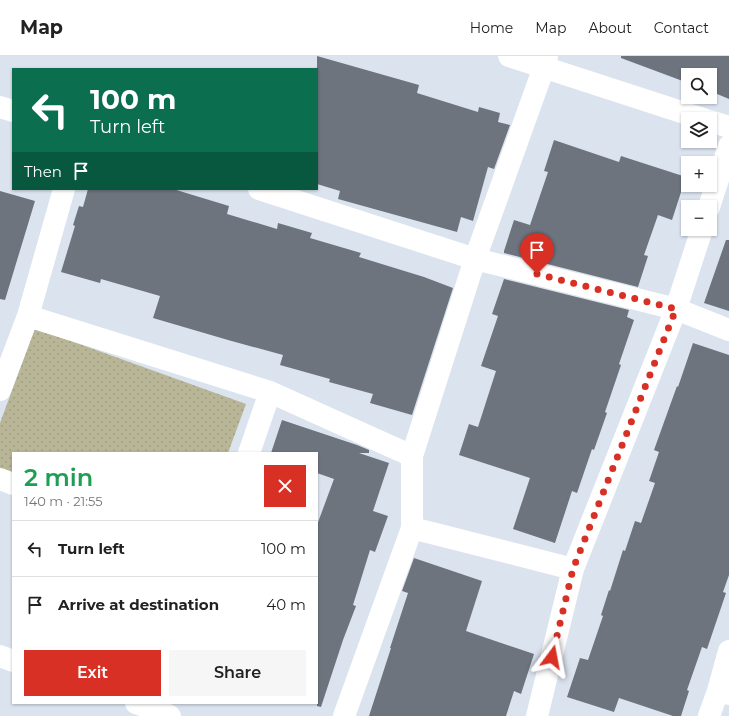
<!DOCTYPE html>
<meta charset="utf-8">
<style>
body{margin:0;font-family:Montserrat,sans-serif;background:#f6f6f6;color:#222;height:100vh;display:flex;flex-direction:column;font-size:15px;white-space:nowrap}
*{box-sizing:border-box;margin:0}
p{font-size:13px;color:#767676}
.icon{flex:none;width:22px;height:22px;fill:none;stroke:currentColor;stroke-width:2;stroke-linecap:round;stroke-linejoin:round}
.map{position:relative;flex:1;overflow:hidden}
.sheet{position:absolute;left:12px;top:396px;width:306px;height:252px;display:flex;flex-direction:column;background:#fff;border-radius:0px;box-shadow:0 1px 3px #0004}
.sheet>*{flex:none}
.guide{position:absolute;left:12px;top:12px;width:306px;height:122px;border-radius:0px;box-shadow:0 1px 3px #0004;background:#0b6e4f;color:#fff;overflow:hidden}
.buttons{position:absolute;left:681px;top:12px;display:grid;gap:8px}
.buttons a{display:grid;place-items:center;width:36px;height:36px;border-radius:0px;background:#fff;box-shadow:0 1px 3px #0004;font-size:20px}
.pin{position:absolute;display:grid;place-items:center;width:34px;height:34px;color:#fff;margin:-41px -17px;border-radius:50% 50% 50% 0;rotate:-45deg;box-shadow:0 0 4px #0007}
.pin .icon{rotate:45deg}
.me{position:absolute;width:44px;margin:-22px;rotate:13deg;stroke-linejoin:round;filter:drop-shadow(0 0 3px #0008)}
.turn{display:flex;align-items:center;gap:14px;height:84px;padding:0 12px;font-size:18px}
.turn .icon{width:52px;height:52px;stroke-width:2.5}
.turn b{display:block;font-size:28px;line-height:34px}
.then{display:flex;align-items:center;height:38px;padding:0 12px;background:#0003;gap:8px;font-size:15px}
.round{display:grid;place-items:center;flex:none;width:42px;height:42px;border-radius:0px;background:#f6f6f6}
.overview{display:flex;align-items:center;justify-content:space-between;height:68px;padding:0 12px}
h1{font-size:24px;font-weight:600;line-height:30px;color:#1e9e55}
.cta{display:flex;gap:8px;margin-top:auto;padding:8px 12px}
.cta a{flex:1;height:46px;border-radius:0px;background:#d93025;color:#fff;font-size:16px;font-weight:600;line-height:46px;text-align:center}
.cta a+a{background:#f6f6f6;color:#222}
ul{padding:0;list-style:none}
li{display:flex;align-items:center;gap:12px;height:56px;padding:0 12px;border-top:1px solid #e0e0e0}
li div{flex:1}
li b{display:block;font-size:15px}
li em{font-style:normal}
header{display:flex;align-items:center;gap:24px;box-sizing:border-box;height:56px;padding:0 20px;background:#fff;border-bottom:1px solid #e0e0e0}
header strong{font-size:19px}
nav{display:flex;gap:22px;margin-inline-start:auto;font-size:14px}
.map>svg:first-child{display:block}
.park{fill:url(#park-dots)}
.building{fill:#6d747e}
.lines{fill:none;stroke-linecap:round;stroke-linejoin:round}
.minor{stroke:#fff;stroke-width:22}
.tertiary{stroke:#fff;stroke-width:22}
.route{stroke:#d93025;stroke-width:7;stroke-dasharray:0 12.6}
</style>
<header>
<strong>Map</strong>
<nav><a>Home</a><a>Map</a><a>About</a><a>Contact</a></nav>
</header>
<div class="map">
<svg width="729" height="660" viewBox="0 0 729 660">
<defs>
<pattern id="park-dots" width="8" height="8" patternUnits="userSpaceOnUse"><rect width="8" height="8" fill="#b9b698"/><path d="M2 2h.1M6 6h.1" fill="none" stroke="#9e9c82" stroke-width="1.8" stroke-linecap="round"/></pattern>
</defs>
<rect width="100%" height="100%" fill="#dbe3ef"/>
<path class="park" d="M35,272L246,348L228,397H13V417L0,413V367Z"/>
<path class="building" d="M317,0L419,29L417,37L478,56L479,51L500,57L498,66L510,69L494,113L488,111L473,165L461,161L457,176L338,143L340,135L317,128Z
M621,0H729V43L710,35V19H688V27L621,2Z
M554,84L619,106L621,100L686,121L672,164L658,159L644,199L648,200L638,231L504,197V195L514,164L530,169L548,116L544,115Z
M88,133H173L229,150L227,158L277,173L278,167L312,177L310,182L361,197L359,201L424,221L453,232L412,359L370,347L373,338L329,326L330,323L280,309L283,299L228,284L153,262L160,240L101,223L100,227L61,216L75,170L73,169L79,150L83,151Z
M0,135L35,145L5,244L0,243Z
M726,184H729V255L704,247Z
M504,223L629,254L627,261L634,264L619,308L621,309L605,356L607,357L594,394L592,393L577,437L572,435L555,487L513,473L530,422L459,399L469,368L478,371L496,315L481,310L498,260L492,258Z
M693,287L729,299V519L723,536L726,537L707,593L702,591L687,634L689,635L681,660H673L619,642L614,656L567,641L580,602L588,604L603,560L601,559L609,534L610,535L623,494L625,495L635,465L641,467L655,427L649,425L659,396L654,394L677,330L678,331Z
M282,364L357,389L369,394V397H359L389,407L373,455L388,460L375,496L370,494L353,549L356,550L343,584L321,651L317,650V469L334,423L317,417V397H271Z
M414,502L482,525L466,575L534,598L521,638L514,635L506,660H369L391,592H390L408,537L402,535Z"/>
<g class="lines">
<path class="minor" d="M0,51L13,55
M259,133L475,203L544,11L547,0
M709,151L729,90
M702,173L676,253L729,274
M28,260L64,133
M0,334L28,260L270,336L412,400L475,203L676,253L573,513
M249,397L270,336
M0,423L13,428
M412,472V400
M729,595L718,635L729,638
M0,600L13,605
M136,647L159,655L170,660
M344,660L412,472L573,513L537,660
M709,660L718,635"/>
<path class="tertiary" d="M509,0L703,63
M710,65L729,71"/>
</g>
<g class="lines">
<path class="route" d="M537,218L676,253L573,513L552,601"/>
</g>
</svg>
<div class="buttons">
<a><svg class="icon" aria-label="search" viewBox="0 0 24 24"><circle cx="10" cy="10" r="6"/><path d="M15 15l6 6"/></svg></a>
<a><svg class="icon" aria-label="layers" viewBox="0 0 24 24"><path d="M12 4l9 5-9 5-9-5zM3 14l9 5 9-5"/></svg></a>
<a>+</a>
<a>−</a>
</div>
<div class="pin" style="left:537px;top:218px;background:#d93025"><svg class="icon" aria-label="arrive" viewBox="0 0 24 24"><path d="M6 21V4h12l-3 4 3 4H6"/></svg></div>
<svg class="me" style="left:552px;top:601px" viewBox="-20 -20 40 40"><path d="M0-17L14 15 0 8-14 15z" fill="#d93025" stroke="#fff" stroke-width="4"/></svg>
<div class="guide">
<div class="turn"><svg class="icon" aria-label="left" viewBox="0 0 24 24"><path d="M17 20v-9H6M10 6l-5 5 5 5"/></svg><div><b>100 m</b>Turn left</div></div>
<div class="then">Then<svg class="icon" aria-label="arrive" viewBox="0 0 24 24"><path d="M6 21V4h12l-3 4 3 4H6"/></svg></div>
</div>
<section class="sheet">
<div class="overview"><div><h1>2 min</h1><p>140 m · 21:55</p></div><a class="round" style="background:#d93025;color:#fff"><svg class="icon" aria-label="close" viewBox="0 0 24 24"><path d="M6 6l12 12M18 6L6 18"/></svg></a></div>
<ul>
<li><svg class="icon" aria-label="left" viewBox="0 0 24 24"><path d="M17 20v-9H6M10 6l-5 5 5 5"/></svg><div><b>Turn left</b></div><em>100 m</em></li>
<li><svg class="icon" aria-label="arrive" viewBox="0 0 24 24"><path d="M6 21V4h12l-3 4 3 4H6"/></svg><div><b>Arrive at destination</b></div><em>40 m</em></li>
</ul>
<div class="cta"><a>Exit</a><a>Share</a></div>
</section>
</div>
